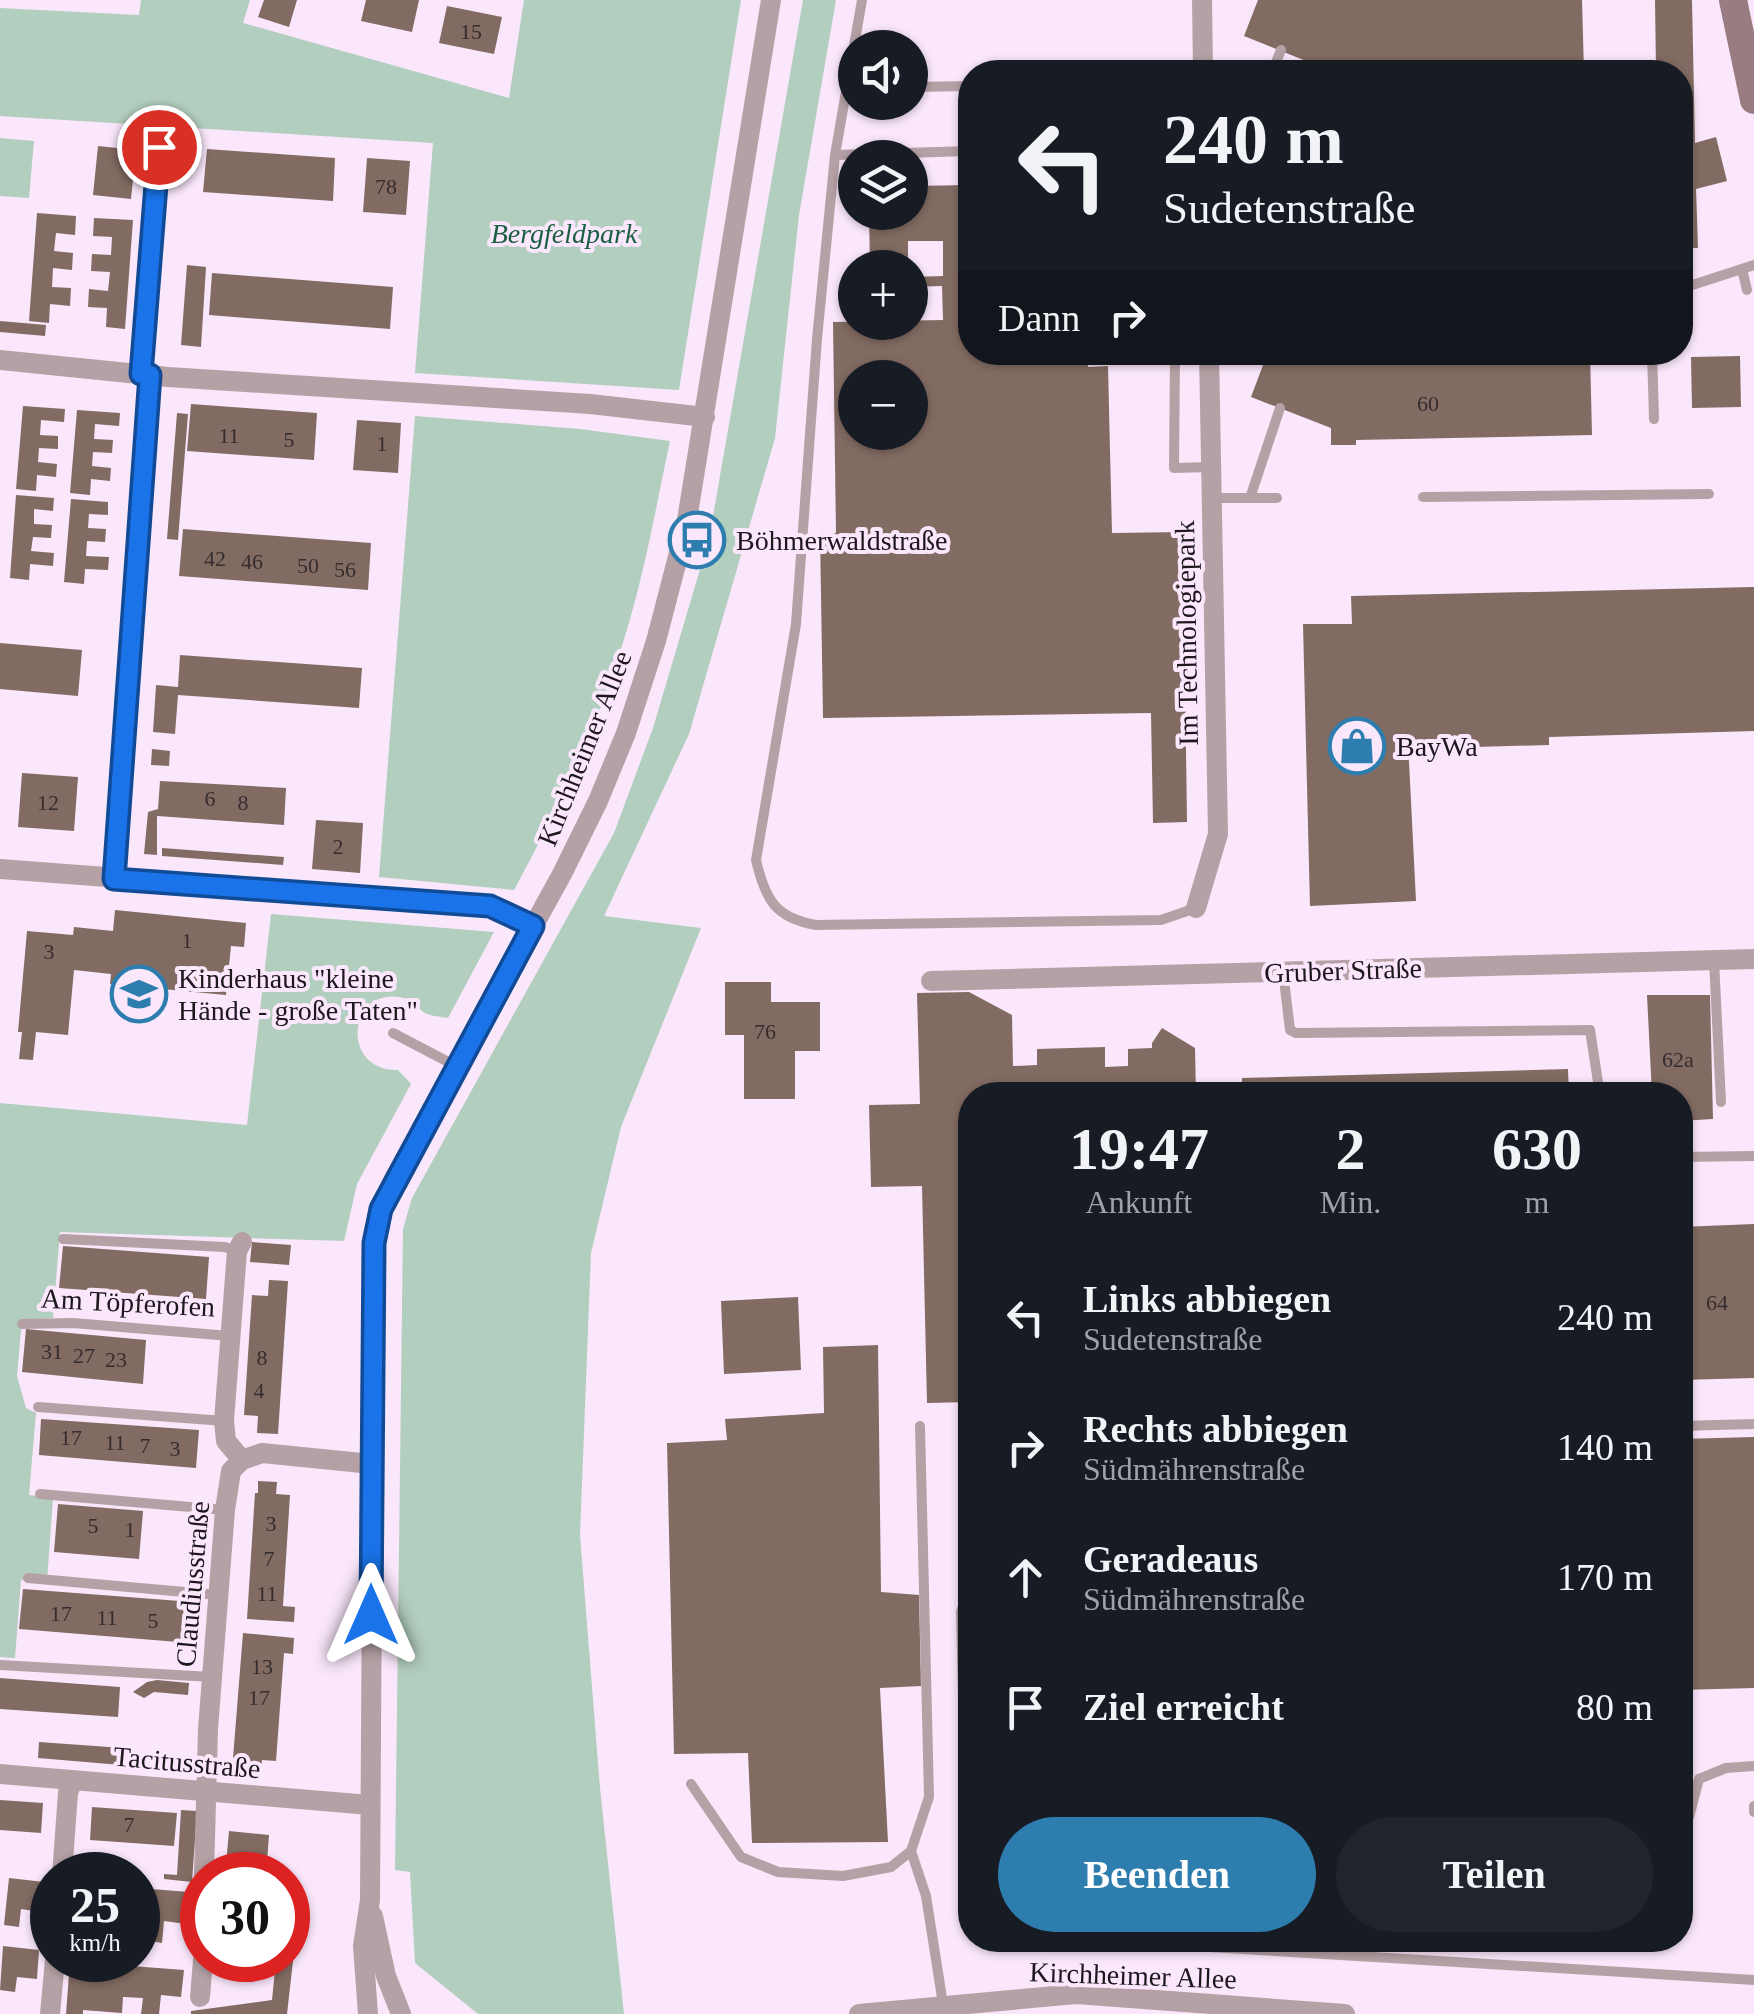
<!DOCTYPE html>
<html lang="de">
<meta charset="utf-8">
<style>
body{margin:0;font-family:Georgia,serif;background:#20242c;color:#f1f3f6;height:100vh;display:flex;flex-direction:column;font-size:38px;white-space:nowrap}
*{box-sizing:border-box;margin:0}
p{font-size:32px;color:#9ea1a6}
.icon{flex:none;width:55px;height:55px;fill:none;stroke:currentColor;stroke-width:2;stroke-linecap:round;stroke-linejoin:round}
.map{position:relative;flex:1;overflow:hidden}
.sheet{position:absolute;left:958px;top:1082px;width:735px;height:870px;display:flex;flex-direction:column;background:#171b24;border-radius:40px;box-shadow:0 2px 8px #0004}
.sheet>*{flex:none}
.top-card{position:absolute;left:958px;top:60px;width:735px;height:305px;border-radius:40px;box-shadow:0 2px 8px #0004;background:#171b24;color:#f1f3f6;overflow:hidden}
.tools{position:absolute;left:838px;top:30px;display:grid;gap:20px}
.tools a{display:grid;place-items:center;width:90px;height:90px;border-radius:50%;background:#171b24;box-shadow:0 2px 8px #0004;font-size:50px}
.speed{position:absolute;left:30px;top:1852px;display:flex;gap:20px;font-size:50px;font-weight:700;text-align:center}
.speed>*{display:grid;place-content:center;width:130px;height:130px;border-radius:50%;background:#171b24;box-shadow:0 2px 8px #0004;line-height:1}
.speed small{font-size:25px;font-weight:400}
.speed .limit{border:15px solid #d22;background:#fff;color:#111}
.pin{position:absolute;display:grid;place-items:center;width:85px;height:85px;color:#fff;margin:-42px;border:5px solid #fff;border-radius:50%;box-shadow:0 2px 10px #0007}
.me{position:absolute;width:110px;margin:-55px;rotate:0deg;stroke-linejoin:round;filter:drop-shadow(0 0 8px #0008)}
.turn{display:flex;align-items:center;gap:35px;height:210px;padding:0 40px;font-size:45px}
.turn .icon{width:130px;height:130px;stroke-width:2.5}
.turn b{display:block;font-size:70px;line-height:85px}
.then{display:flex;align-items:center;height:95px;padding:0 40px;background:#0003;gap:20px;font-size:38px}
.eta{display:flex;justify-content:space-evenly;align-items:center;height:170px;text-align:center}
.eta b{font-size:60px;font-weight:800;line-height:70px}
.primary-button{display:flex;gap:20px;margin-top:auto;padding:20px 40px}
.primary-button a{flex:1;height:115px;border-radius:60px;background:#2e7daf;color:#fff;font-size:40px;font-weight:800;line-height:115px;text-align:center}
.primary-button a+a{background:#20242c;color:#f1f3f6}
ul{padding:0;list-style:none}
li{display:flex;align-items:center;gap:30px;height:130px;padding:0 40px}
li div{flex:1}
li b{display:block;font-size:38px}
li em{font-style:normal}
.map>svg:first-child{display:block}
.green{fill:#b2cebe}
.building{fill:#826b62;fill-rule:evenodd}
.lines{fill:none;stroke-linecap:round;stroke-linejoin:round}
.lane{stroke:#b5a1a5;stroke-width:10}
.street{stroke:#b5a1a5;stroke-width:20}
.secondary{stroke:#987c81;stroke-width:28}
.route-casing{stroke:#114b97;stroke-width:25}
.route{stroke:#1a73e8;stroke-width:18}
.labels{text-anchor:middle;stroke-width:8;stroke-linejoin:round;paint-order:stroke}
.number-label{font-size:22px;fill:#362c2f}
.park-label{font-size:28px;font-style:italic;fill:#1b5f42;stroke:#fae7fb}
.poi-label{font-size:28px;fill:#1d171e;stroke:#fae7fb;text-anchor:start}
.street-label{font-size:28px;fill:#1d171e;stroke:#fae7fb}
</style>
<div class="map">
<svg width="1754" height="2014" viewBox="0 0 1754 2014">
<rect width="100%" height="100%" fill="#fae7fb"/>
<path class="green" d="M141,0H250L243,23L509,98L524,0H741L679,390L415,373L433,143L0,116V8L139,15Z
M803,0H836L799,215L775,438L689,734L604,916L701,928L621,1127L591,1253L580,1535L600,1788L624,2014H478L415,1963L410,1872L395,1870L403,1229L412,1198L614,833L653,728L709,539Z
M0,138L34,141L29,198L0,196Z
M415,416L580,429L670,441C656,506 645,572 625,636C599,725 558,809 514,890L379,877Z
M271,914L494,932L448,1018C442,1017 431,1016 425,1013C416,1007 412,998 399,997C348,989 340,1071 398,1070L411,1084L357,1184L344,1241L60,1232L53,1318L22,1320L17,1376L26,1408L36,1413L29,1495L53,1498L47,1582L21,1580L15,1658L0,1657V1103L247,1125Z"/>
<path class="building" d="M264,0H297L289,27L258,17Z
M366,0H419L412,32L361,21Z
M1258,0H1582L1584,72H1302L1306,61L1244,36Z
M1655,0H1692L1695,143L1716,137L1727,181L1696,189L1698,248H1680V72H1656Z
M447,6L502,17L494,54L439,43Z
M98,146L136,150L131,199L93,195Z
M207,149L335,158L333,201L203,192Z
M367,158L410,161L406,215L363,212Z
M970,185V352H1088V367L1108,366L1112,533L1183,532L1187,822L1153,823L1151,713L823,718L820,533H836L833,322L943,320L942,286L910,287V277L943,276V241H908V268H870L869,212H910V186ZM855,378H910V432H855Z
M37,213L76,216L75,235L56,233L54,251L73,253L72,270L53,268L52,287L71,288L70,306L50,304L49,323L29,321Z
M94,218L133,220L125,329L106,327L107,308L88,307L89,289L108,291L110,272L91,271L92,254L111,255L112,237L93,236Z
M187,265L206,267L201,347L181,345Z
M212,273L393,287L390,329L209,315Z
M0,321L46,325L45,336L0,332Z
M1268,352H1590L1592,435L1356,440V445H1331V428L1251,397Z
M1740,356L1741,407L1692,408L1691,357Z
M191,404L317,413L314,460L187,451Z
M23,406L65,409L64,422L41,420L40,435L58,436V449L39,448L38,462L57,464L56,477L37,475L36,491L16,489Z
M77,410L120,413L119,426L95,424L94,439L113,440L112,453L93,452L92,466L111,468L110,481L91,479L90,495L70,493Z
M177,413L188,414L178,540L167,539Z
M357,420L401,423L398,473L353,470Z
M16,495L54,498L53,511L34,509V524L52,525L51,538L33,537L31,551L54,553L53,566L30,564L29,580L10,578Z
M71,499L108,502V515L89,514L88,528L106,529L105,542L87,541L86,556L109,557L108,570L85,569L84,584L64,582Z
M183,529L371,543L368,590L179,576Z
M1754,587V731L1549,737V745L1475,747L1474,740L1408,742L1416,901L1310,906L1303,624H1352L1351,596Z
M0,643L82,650L78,696L0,689Z
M180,655L362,668L359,708L178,695L175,734L153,732L156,685L178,687Z
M152,749L170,751L169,766L151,765Z
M22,773L78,777L74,831L18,827Z
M160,781L286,788L284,825L157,816V855L144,854L148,812L158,809Z
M316,820L363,823L360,873L312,869Z
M162,848L284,857L283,865L162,856Z
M115,910L246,923L244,947L231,946L226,995L110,984L111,974L74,970L68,1035L36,1032L33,1060L19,1059L22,1032H18L27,931L73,935L74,927L113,931Z
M725,982H771V1002H820V1051H795V1099H744V1035H725Z
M969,992L1012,1015L1013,1066L1037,1065V1049L1105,1047V1067L1128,1066V1049L1152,1048V1043L1162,1028L1195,1048L1196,1095H970V1402L927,1403L922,1186L871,1187L869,1105L920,1104L917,993Z
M1647,995H1710L1713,1119L1680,1121V1095H1652Z
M1568,1069L1569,1095H1242V1078Z
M1754,1224V1378L1680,1380V1227Z
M252,1242L291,1245L289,1265L250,1262Z
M63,1246L209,1257L206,1299L59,1288Z
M269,1280L288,1281L278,1434L257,1433L258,1416L244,1415L252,1295L268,1296Z
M798,1297L801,1370L724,1374L721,1301Z
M26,1329L146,1340L143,1384L22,1372Z
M878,1345L881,1592L919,1595L921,1686L880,1688L888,1842L752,1843L748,1753L674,1754L667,1443L727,1440L725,1419L824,1413L823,1347Z
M41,1419L199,1430L196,1468L39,1455Z
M1754,1437V1688L1680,1690V1439Z
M258,1481L277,1482L276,1494L290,1495L283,1606L295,1607L294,1622L247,1619L255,1493H258Z
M58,1504L143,1511L139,1559L54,1552Z
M23,1589L193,1602L190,1643L19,1629Z
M243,1633L294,1638L293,1654L284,1653L276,1761L262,1760L261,1773L240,1772L241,1759L233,1758Z
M0,1678L120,1687L118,1717L0,1709Z
M157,1680L189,1683L188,1695L154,1692L144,1698L133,1692L147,1682Z
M39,1742L123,1748L121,1765L38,1758Z
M0,1800L43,1803L41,1833L0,1830Z
M92,1807L177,1813L174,1846L90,1840Z
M181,1810L197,1811L192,1882L164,1879V1874L177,1875Z
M229,1831L269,1835L266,1875H225Z
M9,1878L44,1882L41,1912L21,1909L19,1927L4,1925Z
M138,1888L189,1892L186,1924L164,1921L162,1943L144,1940L145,1925L138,1924Z
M3,1946L39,1950L37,1979L17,1977L15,1992L0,1990Z
M288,1951L294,1952L287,2014H191V2011L272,2000L276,1960H288Z
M105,1964L184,1970L181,1997L161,1995L159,2014H141L143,1998L123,1997L122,2013L83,2010V2014H66L69,1974L104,1977Z"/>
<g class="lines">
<path class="lane" d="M862,0L835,155L817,339L796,624L756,860C765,899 775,918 816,925L1161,920L1196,908
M1272,72L1281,50
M910,87L970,86
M835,155L970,151
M1742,269L1747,290
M1680,289L1754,265
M1175,352L1174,468L1211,467
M1652,352L1654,419
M1423,497L1709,494
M1212,498H1277
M1250,498L1280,408
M1714,960L1721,1102
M1283,971L1290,1030L1296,1033L1590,1030L1600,1095
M393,1033L456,1066
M1680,1157L1754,1156
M63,1239L225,1247L236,1251
M22,1324L73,1323L230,1336
M38,1407L224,1421
M920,1426L929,1797L911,1851L926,1896L943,2004
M1680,1426L1754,1424
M970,1469L966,1479L970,1551
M40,1494L225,1510
M28,1578L218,1595
M970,1585L961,1612L966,1823L970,1831
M0,1665L212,1677
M691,1784L741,1857L778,1872L843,1876L891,1867L911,1851
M1754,1806V1812
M1680,1828L1689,1817L1699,1779L1726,1768L1754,1766
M1209,1947L1754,1980"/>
<path class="street" d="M1202,0L1203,72
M0,360L168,377L590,404L705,417
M141,374L159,147
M0,869L490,906L533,926
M114,879L150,375
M1196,908L1218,834L1209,352
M931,981L1754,959
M242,1460L226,1441L224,1421L237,1251L242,1242
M0,1774L370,1805
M62,1875L68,1793L73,1780
M204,1875L208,1729L225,1510L231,1471L242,1460L262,1453L372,1464
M373,1916L386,1976L401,2014
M200,1997L203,1960
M50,2014L55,1960
M368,2014L363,1946L370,1900L374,1243L381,1209L394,1179L562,874L598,801L626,733L656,641L686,526L771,0
M859,2014L1076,1994L1345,2014"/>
<path class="secondary" d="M1733,0L1754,100"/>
</g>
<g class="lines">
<g class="route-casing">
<path id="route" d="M159,147L141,374L150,375L114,879L490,906L533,926L381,1209L374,1243L371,1615"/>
</g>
<use href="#route" class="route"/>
</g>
<defs>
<g id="bus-ring" transform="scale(2.875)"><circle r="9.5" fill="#fae7fb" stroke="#2e7daf" stroke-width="1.5"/><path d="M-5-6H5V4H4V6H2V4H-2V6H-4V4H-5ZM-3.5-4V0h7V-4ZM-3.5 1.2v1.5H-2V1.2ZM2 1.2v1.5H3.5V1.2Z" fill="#2e7daf"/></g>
<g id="shop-ring" transform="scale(2.875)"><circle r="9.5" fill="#fae7fb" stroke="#2e7daf" stroke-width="1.5"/><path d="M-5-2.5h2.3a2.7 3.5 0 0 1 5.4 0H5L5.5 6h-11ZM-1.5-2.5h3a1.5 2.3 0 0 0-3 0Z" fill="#2e7daf"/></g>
<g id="school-ring" transform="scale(2.875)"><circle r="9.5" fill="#fae7fb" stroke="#2e7daf" stroke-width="1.5"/><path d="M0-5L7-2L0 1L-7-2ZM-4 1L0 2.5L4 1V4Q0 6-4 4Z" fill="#2e7daf"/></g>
</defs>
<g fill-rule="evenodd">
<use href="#bus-ring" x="697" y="540"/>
<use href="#shop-ring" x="1357" y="746"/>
<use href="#school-ring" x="139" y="994"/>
</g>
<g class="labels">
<g class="number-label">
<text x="471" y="39">15</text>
<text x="386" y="194">78</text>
<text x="1428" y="411">60</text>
<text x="229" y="443">11</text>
<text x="289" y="447">5</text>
<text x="382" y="451">1</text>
<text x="215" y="566">42</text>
<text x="252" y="569">46</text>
<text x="308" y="573">50</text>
<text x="345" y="577">56</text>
<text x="210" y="806">6</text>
<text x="48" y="810">12</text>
<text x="243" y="810">8</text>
<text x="338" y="854">2</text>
<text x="187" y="948">1</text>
<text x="49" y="959">3</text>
<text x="765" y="1039">76</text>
<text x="1678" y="1067">62a</text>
<text x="1717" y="1310">64</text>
<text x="52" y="1359">31</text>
<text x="84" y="1363">27</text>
<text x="262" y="1365">8</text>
<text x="116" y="1367">23</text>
<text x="259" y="1398">4</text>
<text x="71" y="1445">17</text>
<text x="115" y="1450">11</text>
<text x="145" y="1453">7</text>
<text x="175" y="1456">3</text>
<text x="271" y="1531">3</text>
<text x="93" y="1533">5</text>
<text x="130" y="1537">1</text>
<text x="269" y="1566">7</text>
<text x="267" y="1601">11</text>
<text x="61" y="1621">17</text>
<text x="107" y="1625">11</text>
<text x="153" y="1628">5</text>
<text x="262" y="1674">13</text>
<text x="259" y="1705">17</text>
<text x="129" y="1832">7</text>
</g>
<g class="park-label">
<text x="564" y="243">Bergfeldpark</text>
</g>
<g class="poi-label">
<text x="736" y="550">Böhmerwaldstraße</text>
<text x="1396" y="756">BayWa</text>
<text x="178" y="988">Kinderhaus "kleine<tspan x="178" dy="32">Hände - große Taten"</tspan></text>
</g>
<g class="street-label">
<text transform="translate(1186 633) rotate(-91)" y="10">Im Technologiepark</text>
<text transform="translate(584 748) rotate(-68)" y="10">Kirchheimer Allee</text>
<text transform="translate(1343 970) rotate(-2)" y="10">Gruber Straße</text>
<text transform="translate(128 1302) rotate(3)" y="10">Am Töpferofen</text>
<text transform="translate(192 1584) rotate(-85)" y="10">Claudiusstraße</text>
<text transform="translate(187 1762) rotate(5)" y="10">Tacitusstraße</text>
<text transform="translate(1133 1975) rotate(2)" y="10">Kirchheimer Allee</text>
</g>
</g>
</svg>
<div class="tools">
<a><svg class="icon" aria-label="sound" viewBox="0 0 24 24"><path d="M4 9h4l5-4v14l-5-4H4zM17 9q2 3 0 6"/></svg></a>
<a><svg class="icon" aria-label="layers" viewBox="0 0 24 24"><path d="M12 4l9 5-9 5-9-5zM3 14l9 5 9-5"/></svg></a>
<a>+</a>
<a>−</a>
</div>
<div class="speed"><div>25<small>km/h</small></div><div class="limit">30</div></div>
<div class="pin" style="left:159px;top:147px;background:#d93025"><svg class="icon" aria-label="arrive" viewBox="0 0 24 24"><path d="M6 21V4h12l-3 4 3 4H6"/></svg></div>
<svg class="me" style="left:371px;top:1615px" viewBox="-20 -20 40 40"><path d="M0-17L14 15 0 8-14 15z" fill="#1a73e8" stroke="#fff" stroke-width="4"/></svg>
<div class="top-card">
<div class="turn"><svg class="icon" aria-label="left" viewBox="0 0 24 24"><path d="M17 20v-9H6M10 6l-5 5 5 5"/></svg><div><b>240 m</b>Sudetenstraße</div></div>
<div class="then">Dann<svg class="icon" aria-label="right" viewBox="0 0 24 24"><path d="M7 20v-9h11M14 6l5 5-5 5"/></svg></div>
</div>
<section class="sheet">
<div class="eta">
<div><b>19:47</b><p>Ankunft</p></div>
<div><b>2</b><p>Min.</p></div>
<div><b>630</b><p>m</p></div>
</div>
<ul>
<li><svg class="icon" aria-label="left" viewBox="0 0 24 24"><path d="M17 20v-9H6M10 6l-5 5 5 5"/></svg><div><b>Links abbiegen</b><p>Sudetenstraße</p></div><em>240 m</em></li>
<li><svg class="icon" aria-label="right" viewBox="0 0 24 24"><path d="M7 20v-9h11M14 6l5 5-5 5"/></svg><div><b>Rechts abbiegen</b><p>Südmährenstraße</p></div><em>140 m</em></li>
<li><svg class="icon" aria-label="ahead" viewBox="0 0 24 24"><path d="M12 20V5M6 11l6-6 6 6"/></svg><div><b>Geradeaus</b><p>Südmährenstraße</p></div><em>170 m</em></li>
<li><svg class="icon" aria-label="arrive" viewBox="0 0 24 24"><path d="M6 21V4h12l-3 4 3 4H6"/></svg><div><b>Ziel erreicht</b></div><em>80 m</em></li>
</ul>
<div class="primary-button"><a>Beenden</a><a>Teilen</a></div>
</section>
</div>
